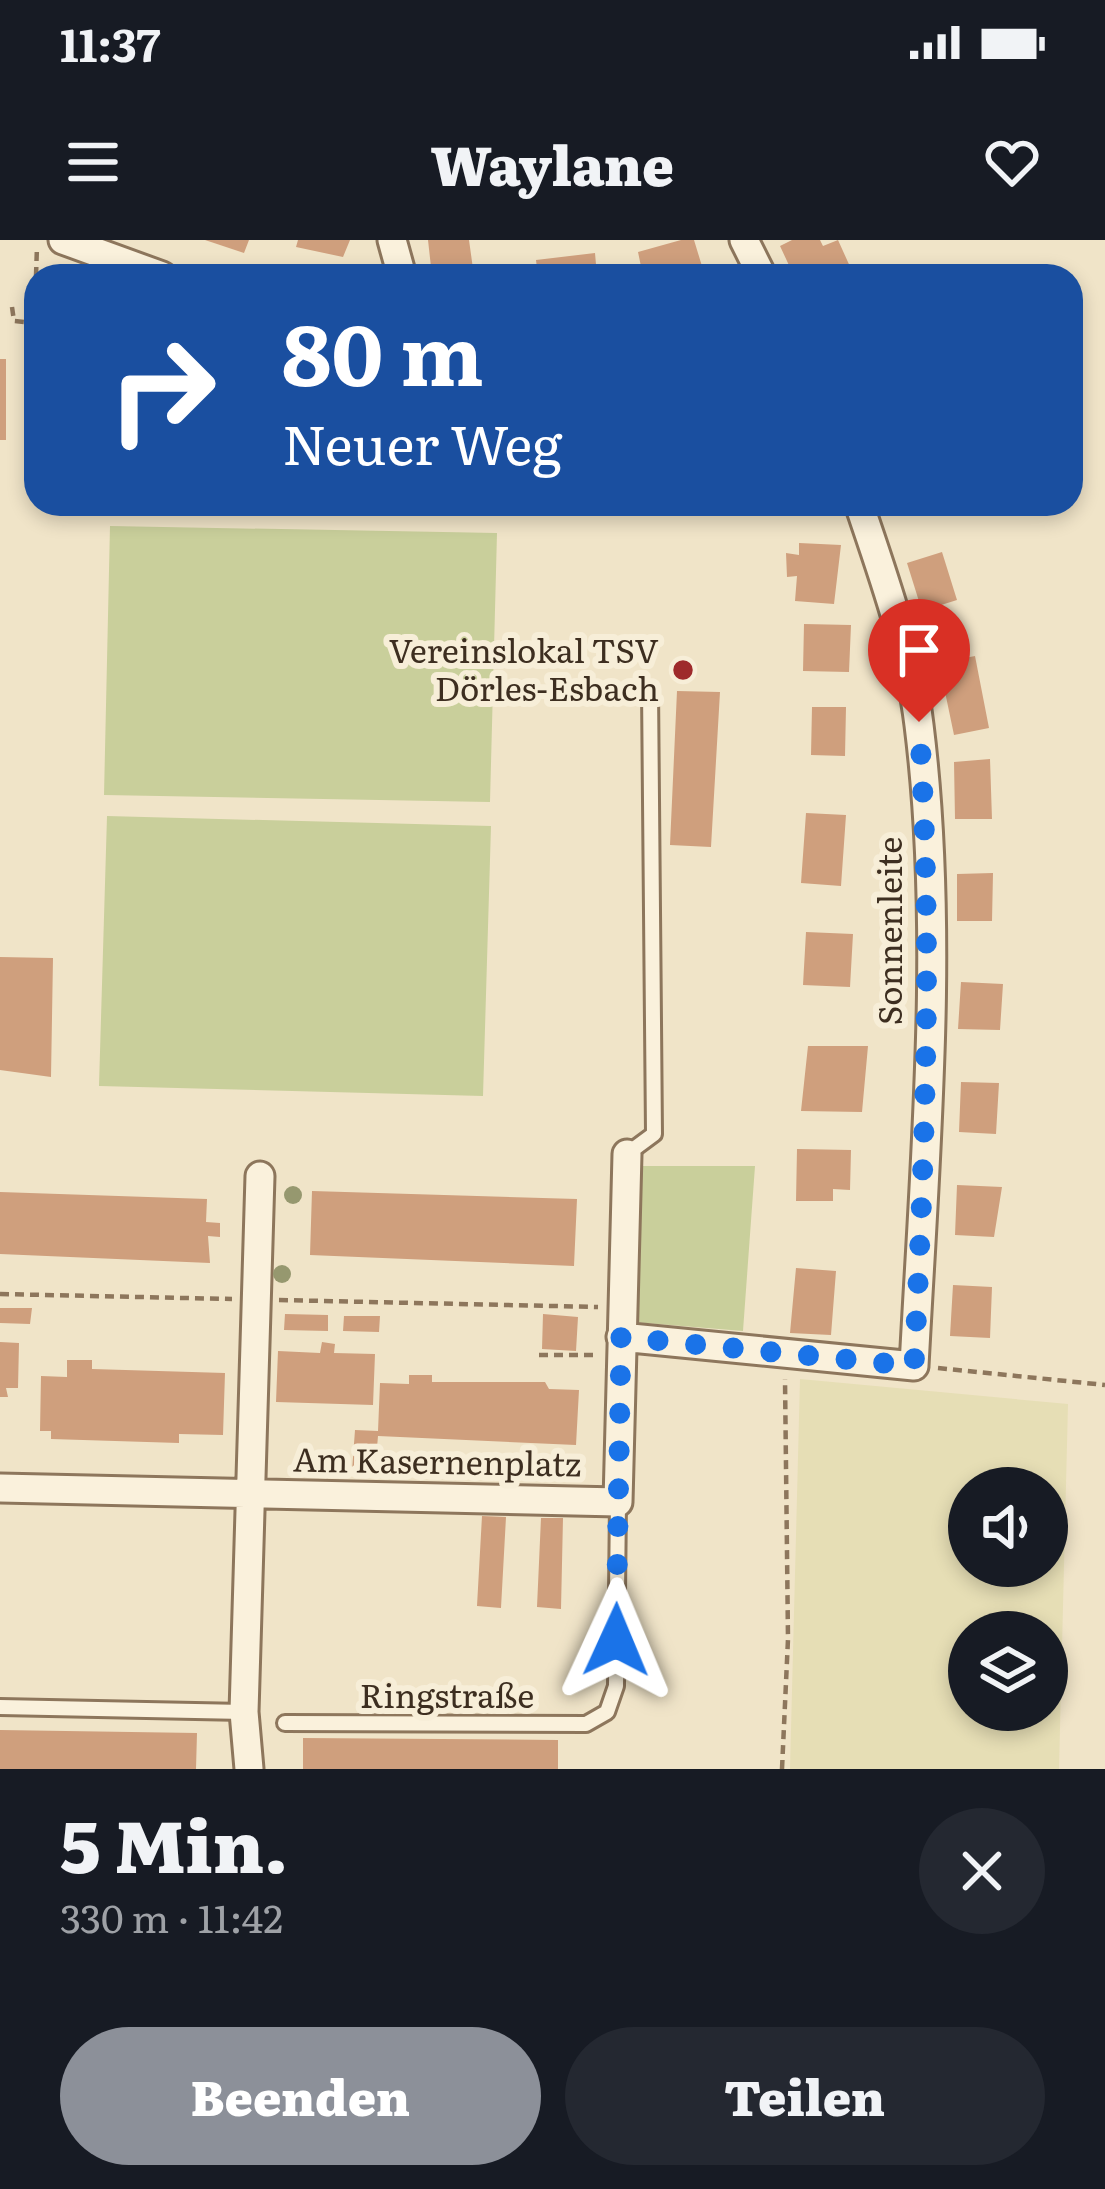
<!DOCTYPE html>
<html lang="de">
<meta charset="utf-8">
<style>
body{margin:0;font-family:Literata,serif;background:#242831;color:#f1f3f6;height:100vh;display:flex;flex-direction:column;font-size:45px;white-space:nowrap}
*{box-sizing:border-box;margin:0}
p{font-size:39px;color:#9ea1a6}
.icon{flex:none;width:66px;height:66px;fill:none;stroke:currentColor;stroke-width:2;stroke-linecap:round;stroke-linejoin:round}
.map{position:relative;height:1529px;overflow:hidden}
.side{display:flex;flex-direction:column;background:#171b24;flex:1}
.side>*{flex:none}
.top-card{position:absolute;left:24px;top:24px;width:1059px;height:252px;border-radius:36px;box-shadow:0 6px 18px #0003;background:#1a4fa0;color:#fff;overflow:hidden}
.controls{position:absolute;left:948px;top:1227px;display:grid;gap:24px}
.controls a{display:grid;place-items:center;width:120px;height:120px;border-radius:50%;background:#171b24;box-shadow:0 6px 18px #0003;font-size:60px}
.pin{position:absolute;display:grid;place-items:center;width:102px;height:102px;color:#fff;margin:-123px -51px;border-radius:50% 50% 50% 0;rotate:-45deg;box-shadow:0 0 12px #0007}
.pin .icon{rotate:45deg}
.me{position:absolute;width:132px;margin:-66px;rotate:1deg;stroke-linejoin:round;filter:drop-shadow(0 0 9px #0008)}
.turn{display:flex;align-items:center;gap:42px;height:252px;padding:0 60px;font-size:54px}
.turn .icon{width:156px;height:156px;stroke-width:2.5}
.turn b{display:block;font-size:84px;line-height:102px}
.round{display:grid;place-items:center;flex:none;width:126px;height:126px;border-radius:63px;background:#242831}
.summary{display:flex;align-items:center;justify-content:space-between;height:204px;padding:0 60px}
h1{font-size:72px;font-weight:800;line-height:90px}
.action{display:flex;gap:24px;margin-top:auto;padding:24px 60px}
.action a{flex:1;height:138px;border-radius:72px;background:#8c9099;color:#fff;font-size:48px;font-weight:800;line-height:138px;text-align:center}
.action a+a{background:#242831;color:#f1f3f6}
.status{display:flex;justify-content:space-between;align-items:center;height:84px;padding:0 60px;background:#171b24;direction:ltr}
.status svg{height:33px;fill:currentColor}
header{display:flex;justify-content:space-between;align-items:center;height:156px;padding:0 60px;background:#171b24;font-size:54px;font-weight:800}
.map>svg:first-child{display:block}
.farmland{fill:#e6deb5;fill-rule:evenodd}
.green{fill:#c9cf9b}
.building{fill:#cf9f7d}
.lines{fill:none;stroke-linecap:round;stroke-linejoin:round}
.lane-casing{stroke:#8d765c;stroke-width:20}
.street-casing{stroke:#8d765c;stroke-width:33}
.path{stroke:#8d765c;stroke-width:4.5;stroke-dasharray:9 6;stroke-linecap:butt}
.lane{stroke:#faf1dc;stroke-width:14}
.street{stroke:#faf1dc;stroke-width:27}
.tree{fill:#96986f}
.route{stroke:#1a73e8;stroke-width:21;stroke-dasharray:0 37.8}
.poi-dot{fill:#9e2a2b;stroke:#f7eed8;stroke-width:4.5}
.labels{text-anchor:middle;stroke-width:12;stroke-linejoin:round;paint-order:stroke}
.poi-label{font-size:33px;fill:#3d2e20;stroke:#f7eed8;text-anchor:end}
.street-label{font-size:33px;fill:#3d2e20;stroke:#f7eed8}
</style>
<div class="status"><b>11:37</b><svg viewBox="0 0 49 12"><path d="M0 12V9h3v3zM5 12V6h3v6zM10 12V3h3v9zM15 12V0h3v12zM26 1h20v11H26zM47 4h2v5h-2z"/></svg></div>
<header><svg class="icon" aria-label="menu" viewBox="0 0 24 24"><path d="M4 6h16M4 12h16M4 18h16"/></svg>Waylane<svg class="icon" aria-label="heart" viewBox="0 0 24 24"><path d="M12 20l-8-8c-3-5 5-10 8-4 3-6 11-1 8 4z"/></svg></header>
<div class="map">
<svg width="1105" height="1529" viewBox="0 0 1105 1529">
<rect width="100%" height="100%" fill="#f0e4c8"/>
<path class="farmland" d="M800,1139L1068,1164L1059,1529H790ZM969,1248H1047V1326H969ZM969,1392H1047V1470H969Z"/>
<path class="green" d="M110,286L497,293L490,562L104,555Z
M107,576L491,586L483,856L99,846Z
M639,926H755L743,1091L633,1082Z"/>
<path class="building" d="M205,0H249L244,13Z
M298,0H350L343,17L296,7Z
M428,0H469L474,36H432Z
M681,0H694L705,36H643L638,12Z
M792,0H820L823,6L838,0L852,31L841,36H794L780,6Z
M595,13L597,36H538L536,20Z
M36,93V142H31V94Z
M0,119H6V200H0Z
M799,303L841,305L834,364L795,361L797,336L787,337L786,313L799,315Z
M942,312L957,360L922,371L907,323Z
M804,384L851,385L849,432L803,431Z
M975,416L989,488L954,495L939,423Z
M677,451L720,452L711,607L670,605Z
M812,467H846L845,516L811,515Z
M990,519L992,579H955L954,522Z
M806,573L846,575L841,646L801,643Z
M993,633L992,681H957V634Z
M806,692L853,694L850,747L803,745Z
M0,717L53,718L51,837L0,830Z
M961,742L1003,744L1000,790L958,789Z
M808,806H868L862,872L801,871Z
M961,842L999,843L996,894L959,892Z
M797,909L851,910L850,950L833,949V961H796Z
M957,945L1002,947L994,997L955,995Z
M312,951L577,959L574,1026L310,1015Z
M0,952L207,959L206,982L220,983V997L208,996L210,1023L0,1014Z
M796,1028L836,1031L831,1095L790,1093Z
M953,1045L992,1047L990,1098L950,1096Z
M0,1068H32L30,1084L0,1083Z
M285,1074L328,1075V1091L284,1090Z
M543,1074L578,1077L576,1111L542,1109Z
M344,1076H380L379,1092L343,1091Z
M0,1102L19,1103L18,1148H6L8,1157H0Z
M322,1102L335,1104L334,1113L375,1114L373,1165L276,1162L278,1111L320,1113Z
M67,1120H92V1129L225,1133L223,1195L179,1194V1203L51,1199V1191H40L41,1136L67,1137Z
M409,1135H432V1142H545L549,1149L579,1150L576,1205L378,1196L375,1231H352L355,1190L378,1191L380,1143L409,1144Z
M482,1276L506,1277L501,1368L477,1366Z
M541,1278H563L561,1369L537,1367Z
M0,1490L197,1493L196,1529H0Z
M303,1498L558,1500V1529H303Z"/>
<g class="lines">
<g class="lane-casing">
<path id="lane" d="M627,914L654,894L650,449
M0,1467L244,1472
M285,1483L586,1484L607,1472L616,1446L618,1262"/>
</g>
<g class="street-casing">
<path id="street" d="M63,0L162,36
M392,0L402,36
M744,0L762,36
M621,1097L914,1126C925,917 945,693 919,485C910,410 883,335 859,264
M0,1248L618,1262L627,914
M249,1529L244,1472L260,936"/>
</g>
<path class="path" d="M36,36L37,6
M12,67L14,81L36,83
M36,83V59
M0,1054L232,1059
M279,1060L598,1067
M539,1115H596
M938,1128L1105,1145
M782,1529L788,1399L785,1139"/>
<use href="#lane" class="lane"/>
<use href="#street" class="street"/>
</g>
<g class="tree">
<circle cx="293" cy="955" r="9"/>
<circle cx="282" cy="1034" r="9"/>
</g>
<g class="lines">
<path class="route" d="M616,1400L621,1097L914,1126C925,911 933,697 919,482"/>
</g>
<circle class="poi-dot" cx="683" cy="430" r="12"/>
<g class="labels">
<g class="poi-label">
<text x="659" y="423">Vereinslokal TSV<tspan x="659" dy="38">Dörles-Esbach</tspan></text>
</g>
<g class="street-label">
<text transform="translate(890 691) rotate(-90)" y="12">Sonnenleite</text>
<text transform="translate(437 1222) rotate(1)" y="12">Am Kasernenplatz</text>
<text x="447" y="1468">Ringstraße</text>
</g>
</g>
</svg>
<div class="controls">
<a><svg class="icon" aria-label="sound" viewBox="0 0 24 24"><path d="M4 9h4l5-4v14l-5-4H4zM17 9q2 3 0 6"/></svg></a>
<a><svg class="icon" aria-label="layers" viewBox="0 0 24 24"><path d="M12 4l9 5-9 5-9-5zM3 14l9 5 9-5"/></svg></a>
</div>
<div class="pin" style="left:919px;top:482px;background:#d93025"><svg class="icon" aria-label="arrive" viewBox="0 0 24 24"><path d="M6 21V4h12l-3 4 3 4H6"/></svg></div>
<svg class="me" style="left:616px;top:1400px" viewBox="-20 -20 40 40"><path d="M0-17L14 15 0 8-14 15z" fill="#1a73e8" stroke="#fff" stroke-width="4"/></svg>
<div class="top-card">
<div class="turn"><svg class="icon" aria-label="right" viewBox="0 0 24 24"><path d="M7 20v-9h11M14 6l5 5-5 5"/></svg><div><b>80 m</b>Neuer Weg</div></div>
</div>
</div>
<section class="side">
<div class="summary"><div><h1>5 Min.</h1><p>330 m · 11:42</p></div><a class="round"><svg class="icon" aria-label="close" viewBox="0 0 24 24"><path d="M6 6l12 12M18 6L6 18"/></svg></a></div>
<div class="action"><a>Beenden</a><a>Teilen</a></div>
</section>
